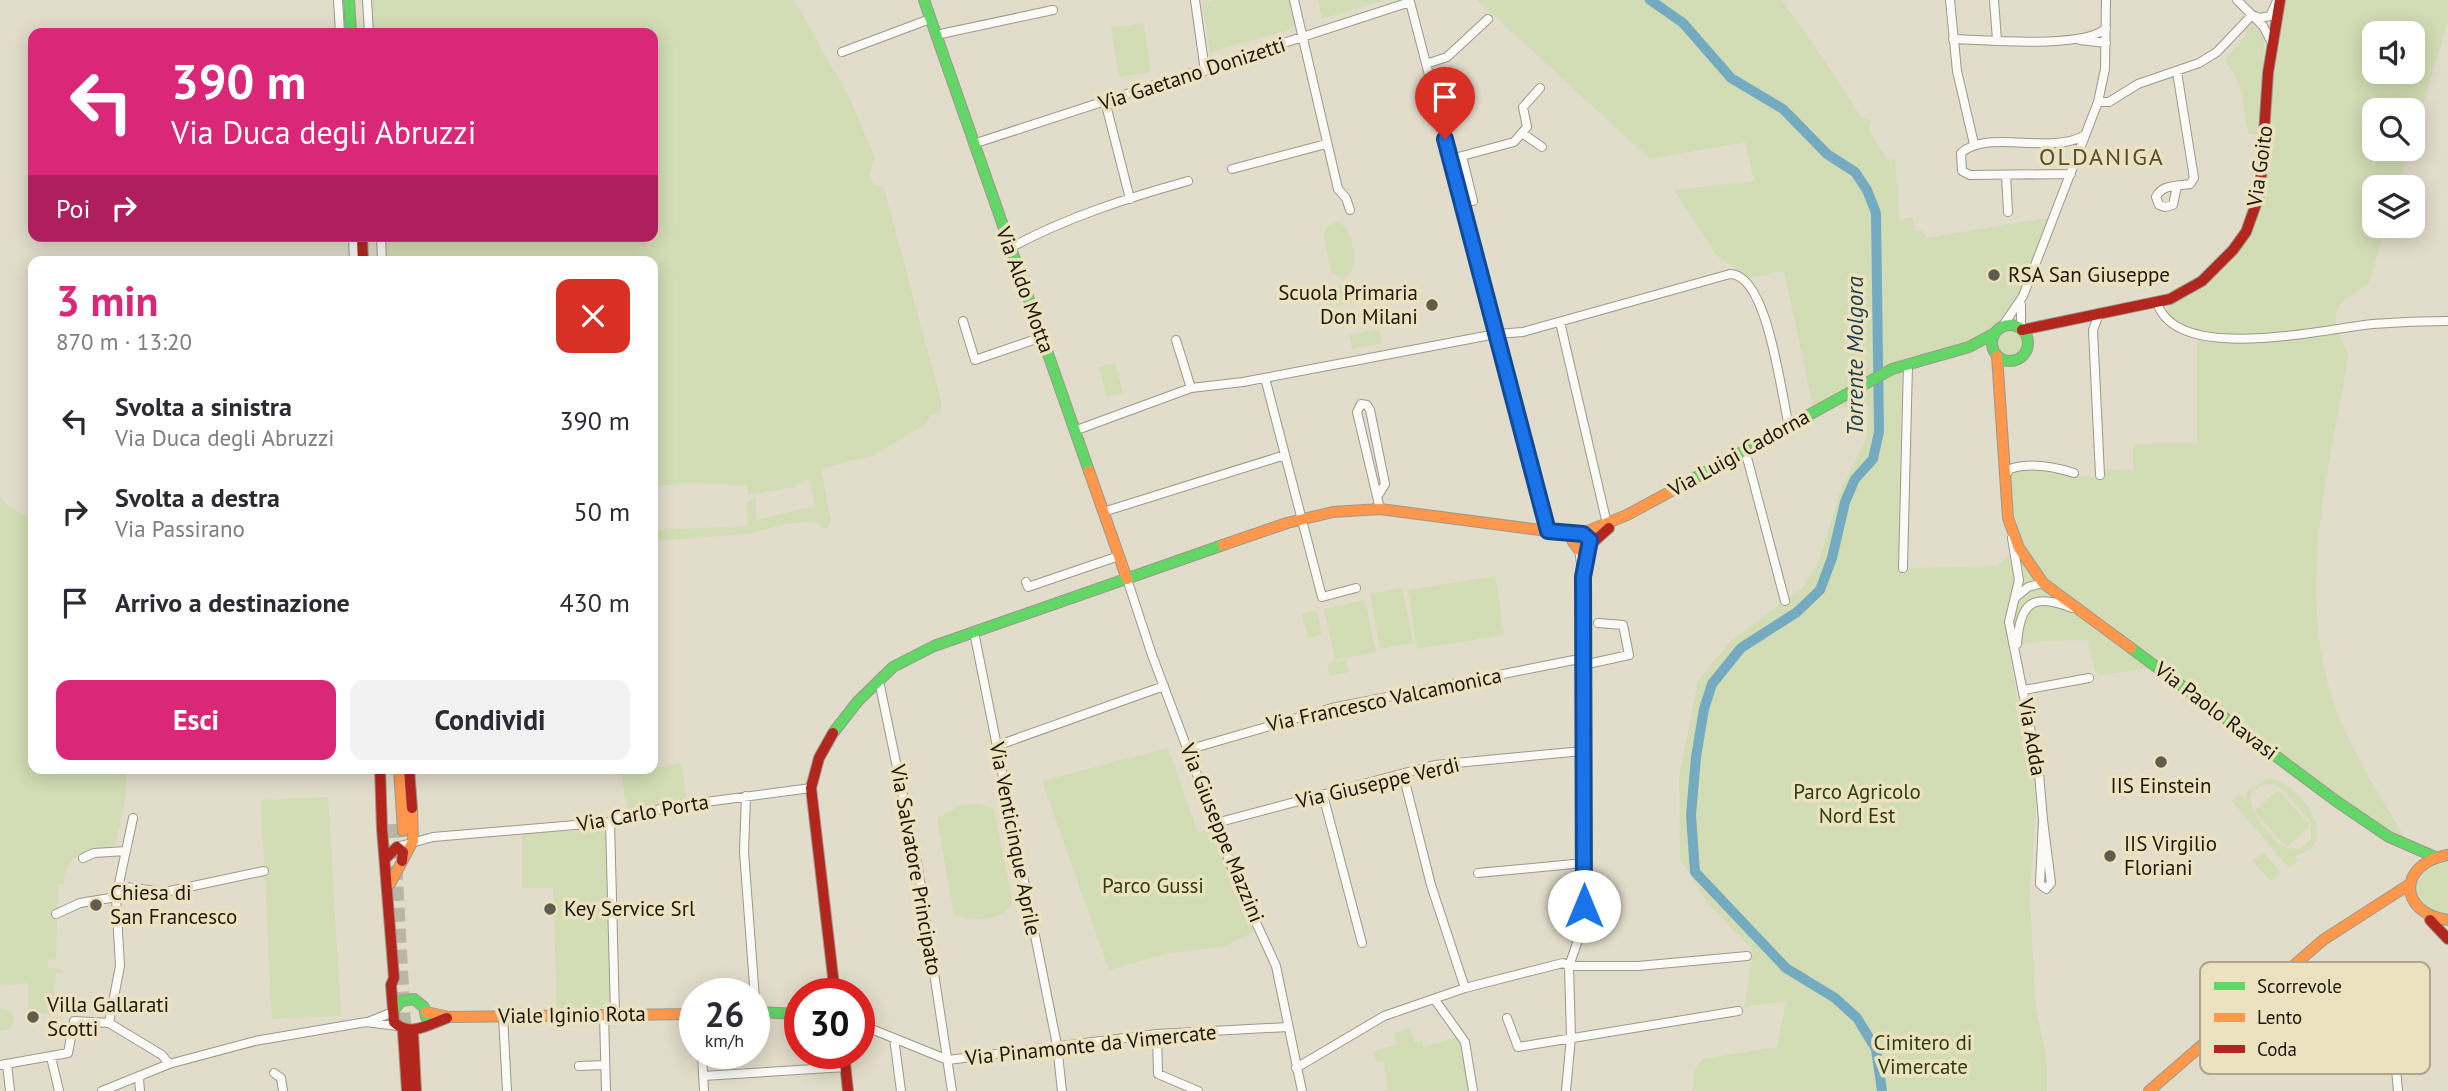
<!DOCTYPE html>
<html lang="it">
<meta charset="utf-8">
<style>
body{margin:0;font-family:"PT Sans",sans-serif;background:#f2f2f3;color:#2b2b33;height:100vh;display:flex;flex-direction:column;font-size:26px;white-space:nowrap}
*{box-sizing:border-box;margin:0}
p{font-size:23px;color:#7c7c81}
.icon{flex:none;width:38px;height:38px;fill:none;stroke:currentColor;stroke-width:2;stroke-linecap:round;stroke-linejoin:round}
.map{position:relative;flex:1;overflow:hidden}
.details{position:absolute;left:28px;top:256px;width:630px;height:518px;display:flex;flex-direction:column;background:#fff;border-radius:14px;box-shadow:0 4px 18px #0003}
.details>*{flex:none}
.guide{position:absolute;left:28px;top:28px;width:630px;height:214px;border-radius:14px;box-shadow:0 4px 18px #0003;background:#db2777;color:#fff;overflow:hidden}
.buttons{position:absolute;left:2362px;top:21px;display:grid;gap:14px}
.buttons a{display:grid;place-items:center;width:63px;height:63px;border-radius:14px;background:#fff;box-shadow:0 4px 18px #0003;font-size:35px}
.speed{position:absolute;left:679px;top:978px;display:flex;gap:14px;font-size:35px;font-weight:700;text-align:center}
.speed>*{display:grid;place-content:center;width:91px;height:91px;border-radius:50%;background:#fff;box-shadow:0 4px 18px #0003;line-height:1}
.speed small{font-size:18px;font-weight:400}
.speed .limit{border:10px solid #d22;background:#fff;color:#111}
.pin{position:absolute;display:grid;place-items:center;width:60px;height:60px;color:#fff;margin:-72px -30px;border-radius:50% 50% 50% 0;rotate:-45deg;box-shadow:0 0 7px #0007}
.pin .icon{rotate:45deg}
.me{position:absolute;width:77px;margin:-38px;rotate:0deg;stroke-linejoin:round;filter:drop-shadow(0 0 5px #0008)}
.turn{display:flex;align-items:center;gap:24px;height:147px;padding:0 28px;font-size:32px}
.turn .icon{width:91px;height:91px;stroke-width:2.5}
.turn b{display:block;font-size:49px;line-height:60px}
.then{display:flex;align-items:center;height:66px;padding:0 28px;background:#0003;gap:14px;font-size:26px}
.round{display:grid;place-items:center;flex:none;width:74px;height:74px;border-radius:14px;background:#f2f2f3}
.overview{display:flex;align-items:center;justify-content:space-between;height:119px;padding:0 28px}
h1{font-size:42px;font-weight:700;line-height:52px;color:#db2777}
.action{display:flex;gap:14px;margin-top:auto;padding:14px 28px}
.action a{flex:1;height:80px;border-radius:14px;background:#db2777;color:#fff;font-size:28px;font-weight:700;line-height:80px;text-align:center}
.action a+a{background:#f2f2f3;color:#2b2b33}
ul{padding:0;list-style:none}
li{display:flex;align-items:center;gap:21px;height:91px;padding:0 28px}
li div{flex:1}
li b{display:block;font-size:26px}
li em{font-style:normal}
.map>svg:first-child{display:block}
.green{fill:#d2ddb5;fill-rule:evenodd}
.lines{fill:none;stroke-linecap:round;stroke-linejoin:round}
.river{stroke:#74abc1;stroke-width:10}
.highway-tunnel{stroke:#bab5a4;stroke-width:14;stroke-dasharray:14 7;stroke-linecap:butt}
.street-casing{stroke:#9c988a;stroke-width:10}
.fast-casing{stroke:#9c988a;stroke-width:12}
.slow-casing{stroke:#9c988a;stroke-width:12}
.jam-casing{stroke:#9c988a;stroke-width:12}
.street{stroke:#fbfaf7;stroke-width:8}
.fast{stroke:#63d668;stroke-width:10}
.slow{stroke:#ff974d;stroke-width:10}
.jam{stroke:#b3261e;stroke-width:10}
.route-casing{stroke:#114b97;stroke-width:18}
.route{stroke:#1a73e8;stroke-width:12}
.poi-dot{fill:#615d4e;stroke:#ece2c0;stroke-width:2.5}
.labels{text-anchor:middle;stroke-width:7;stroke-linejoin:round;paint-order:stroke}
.street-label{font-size:21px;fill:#1c180c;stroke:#ece2c0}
.poi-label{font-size:21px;fill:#1c180c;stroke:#ece2c0;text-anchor:start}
.park-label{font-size:21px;fill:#2d3f0c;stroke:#ece2c0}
.water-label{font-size:23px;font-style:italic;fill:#1a3e4f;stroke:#ece2c0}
.quarter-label{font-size:24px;letter-spacing:2px;fill:#564d30;stroke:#ece2c0}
.key{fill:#ece2c0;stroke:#aea58a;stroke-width:2}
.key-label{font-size:19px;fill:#1c180c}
</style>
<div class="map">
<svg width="2448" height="1091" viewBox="0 0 2448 1091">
<rect width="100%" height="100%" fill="#e2dcca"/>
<path class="green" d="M372,0H794L851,101L875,158L869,176L874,184L884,188L941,401V412L931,415L926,424L874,455L821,469L831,520L826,529L815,522L790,523L748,534L653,541V530L748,526L746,503L756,498V520L815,506L809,479L794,487L748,495L746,485L685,483L653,487V261H386L385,236H653V33H374Z
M1217,0H1289L1295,27L1210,53L1202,2Z
M1318,0H1384L1322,19Z
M1477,0H1782C1808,39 1837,76 1861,117L1871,119L1869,130L1887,160L1895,159L1899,220L1913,217L1915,231L1922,230L1926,238L2048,218C2032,258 2021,316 1980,338C1958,350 1926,354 1902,361L1898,567L1909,568L1997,566L2023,544L2008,491L2011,471L2045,468L2071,475L2096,477V468L2133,471V444L2197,443V332C2185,327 2162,320 2170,304C2211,284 2248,245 2262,202L2274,61L2285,0H2448V21L2413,137V110H2375V149H2410L2398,187H2375V226H2386L2369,283C2351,297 2328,304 2338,333C2341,343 2347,346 2348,358C2328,476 2293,597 2338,715C2355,759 2383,800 2407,841L2376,824L2141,650L2103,618L2095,630L2151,668L2101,675L2095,671L2087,640L2042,641L2008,646L2025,743L2032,761L2036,805L2030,893L2035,1003L2047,1060V1091H1692L1695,1069L1703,1059L1777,1047L1786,1001L1744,1007L1753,953L1751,948L1707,902L1680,858L1679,778L1698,680L1731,641L1803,587L1819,561L1840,491L1866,439L1869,405L1836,408L1835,394L1813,407L1784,271L1750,278L1716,255L1674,190L1754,181L1745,142L1650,159ZM2375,33H2413V72H2375Z
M1144,23L1151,72L1119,77L1111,28Z
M2250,24L2260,31L2264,39L2259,136L2248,133L2240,85L2225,59L2247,34L2245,28Z
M1336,222L1345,226C1353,241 1362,271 1343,279L1331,272L1324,236L1327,227Z
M1355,283L1358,298L1372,296L1373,299L1336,306L1333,287Z
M1379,329L1382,343L1352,349L1349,335Z
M1995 344a14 14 0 1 1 28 0a14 14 0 1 1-28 0Z
M1115,363L1123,393L1107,397L1099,367Z
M0,497L9,507L33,520V768H126V798L115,845C90,848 64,854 64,884L58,885L56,959L48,960V968L62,969V973H56L54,1002L60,1005L61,1014L29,1013L28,983L0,986Z
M1495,576L1504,635L1417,649L1408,590Z
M1402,588L1413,643L1380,649L1370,594Z
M1365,600L1376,652L1335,660L1324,609Z
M1317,610L1322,635L1308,638L1302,614Z
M1346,660L1349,672L1330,676L1327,664Z
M1168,748L1198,833L1212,827L1255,931L1223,947L1169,953L1109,970L1042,781Z
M681,763L687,801L628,812L621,774Z
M2269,778C2300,783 2345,843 2295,856L2298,861L2289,868L2232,801L2239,794L2245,800L2249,789ZM2272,784L2282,789L2311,822V839L2300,849L2285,848C2269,836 2224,787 2272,784Z
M2278,790L2310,826L2287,847L2254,811Z
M328,797L341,1016L272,1019L261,800Z
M979,804L994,810L1013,904C998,922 975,922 954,915L937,819L961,805Z
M601,829L608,837L609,1008H557L553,888H522V834Z
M2263,852L2281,872L2270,881L2253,861Z
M2448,861V916C2403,915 2406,858 2448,861Z
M0,1007L11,1011L14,1018L10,1029L0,1031Z
M1410,1028L1415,1043L1422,1041L1424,1047L1457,1037L1465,1059L1469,1091H1387L1384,1060L1375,1061L1374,1051L1397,1044L1394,1033Z"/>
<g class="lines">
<path class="river" d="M1650,0L1683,23L1731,78L1783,109L1827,154L1855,172L1867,190L1876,213L1879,432L1873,459L1855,479L1845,502L1832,558L1820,590L1797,612L1741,648L1712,684L1704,709L1696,757L1691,815L1695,872L1786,968L1835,998L1857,1018L1876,1049L1882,1091"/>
<path class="highway-tunnel" d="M393,824L405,1043"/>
<g class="street-casing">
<path id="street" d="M338,0L340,33
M367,0L369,33
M1195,0L1205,71
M1294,0L1338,189L1346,198L1350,210
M1950,0L1957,71L1974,144
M1994,0L1997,40
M2237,0L2263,26L2272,43
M2252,15L2260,18L2270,16L2277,1
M936,35L1053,10
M1953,39C1984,40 2085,49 2106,28
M2080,40L2106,43
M842,52L930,19
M1426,64L1447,57L1488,19
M2177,72L2194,178L2190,184C2178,186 2162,184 2156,197L2159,205L2165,207L2173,205L2177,186
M1105,101L1130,199
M2098,102H2109L2138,84L2199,63L2217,52L2252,15
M1522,133L1542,147
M973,144L1410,2L1548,531
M1462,156L1473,201L1462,204
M1451,159L1514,142L1527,127L1523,107L1540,88
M1232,169L1326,144
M2071,174L1970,175L1962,171L1961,153C1989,128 2050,156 2085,135
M2006,175L2008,212
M353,236L354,261
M381,236L382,261
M1010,248C1065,218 1127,198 1188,181
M2157,302C2175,365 2324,329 2373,324C2398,322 2423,321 2448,321
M2099,314L2093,330L2100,475
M963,321L975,360L1042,337
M1560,322L1607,524
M2002,327L2023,296L2098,102L2105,69L2106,0
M2021,329V305
M1176,340L1191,388
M1265,378L1322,597L1356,588
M1074,431L1191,388L1243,382L1496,334L1523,332L1730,274C1768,274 1781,395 1789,426
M1745,450L1785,601
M2005,476L2010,469C2030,462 2055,467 2074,473
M1379,494L1385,484L1370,410L1367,405L1361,404L1357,412L1380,509
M1103,512L1285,455
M2012,538L2019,580L2009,622L2039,773L2043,820
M1903,568L1908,364
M1127,579L1152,655L1237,881L1276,966L1302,1091
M1026,582L1028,587L1119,556
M2016,597L2028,587L2043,583
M974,632L1057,1045L1062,1091
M2017,644C2020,603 2032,592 2072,608
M1583,665L1629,655L1623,625L1598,623
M879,681L918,868L952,1091
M2024,690L2089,678
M996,746L1164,686
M1187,750L1332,708L1584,658
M1403,774L1431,885L1465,988
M1323,795L1362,943
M746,796L744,852L756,1012
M133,818L116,897L120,966L109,1023L162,1055L169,1064
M2043,820L2051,883L2046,889L2040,884Z
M610,822L615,1015
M1216,823L1435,765L1583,751
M397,847L433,837L610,822L625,816L676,806L811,788
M83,858L94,853L126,851
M1478,873L1584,863
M118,886L165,892L264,871
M56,914L80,903L116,897
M1435,1000L1465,1042L1473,1091
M604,1015L606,1091
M503,1016L507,1091
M1507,1018L1518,1047L1738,1011
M368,1022L393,1012
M859,1024L948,1060L1157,1034L1288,1027
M1157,1034L1158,1074L1198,1091
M894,1038L901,1091
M702,1054L704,1091
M51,1057L59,1091
M7,1064L10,1091
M0,1065L68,1053L74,1021L109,1023
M579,1066L605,1065
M1296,1068L1384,1016L1465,988L1563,963L1569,966H1638L1747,956
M274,1073L281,1078L283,1091
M703,1076L846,1067
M139,1078L140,1091
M102,1091L169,1064L255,1041L366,1022L397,1026
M1566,1091L1571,1037L1569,966L1584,923L1583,577L1579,550
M2398,1091L2393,1036L2410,1009"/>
</g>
<g class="fast-casing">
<path id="fast" d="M349,0L351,33
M924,0L1089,471
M1992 343a18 18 0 1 1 36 0a18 18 0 1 1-36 0Z
M1675,489L1892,369L1969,347L1995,333
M2131,648L2336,801L2389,837L2433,856
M833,733L858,701L893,667L934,646L1223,545
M394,1010L401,1001L414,999L424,1007L426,1017
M754,1012L800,1014"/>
</g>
<g class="slow-casing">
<path id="slow" d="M1997,356L2008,518L2019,548L2043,583L2131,648
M1089,471L1127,579
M1578,535L1573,542L1579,550L1588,549L1590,540
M1223,545L1287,523L1333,512L1380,509L1578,535L1627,515L1675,489
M399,768L403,831
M2448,855C2398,863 2397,913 2448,920
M390,884L413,841L412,808
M426,1012L449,1017L695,1014
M2149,1091L2323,940L2410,884"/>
</g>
<g class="jam-casing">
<path id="jam" d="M362,236L363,261
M2022,330L2170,299L2202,281L2233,250L2246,232L2260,193L2268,73L2280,0
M1590,545L1609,528
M833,733L819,758L811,788L835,994
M380,768L382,829
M409,768L412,808
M382,829L394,978L391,985L394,1022C410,1038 429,1024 447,1018
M386,858L397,847L403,852L402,861
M2430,920L2448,939
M403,1031L407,1091
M413,1032L416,1091
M844,1054L848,1091"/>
</g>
<use href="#street" class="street"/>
<use href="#fast" class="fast"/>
<use href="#slow" class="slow"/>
<use href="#jam" class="jam"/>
</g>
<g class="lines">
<g class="route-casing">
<path id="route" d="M1445,139L1548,531L1583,534L1590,540L1583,577L1584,906"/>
</g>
<use href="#route" class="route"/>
</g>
<g class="poi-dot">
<circle cx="1994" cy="275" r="7"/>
<circle cx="1432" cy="305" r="7"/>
<circle cx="2161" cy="762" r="7"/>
<circle cx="2110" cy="856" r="7"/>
<circle cx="96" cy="905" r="7"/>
<circle cx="550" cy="909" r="7"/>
<circle cx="33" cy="1017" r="7"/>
</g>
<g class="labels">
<g class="street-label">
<text transform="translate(1192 74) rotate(-18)" y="7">Via Gaetano Donizetti</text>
<text transform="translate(2260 166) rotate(-82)" y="7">Via Goito</text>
<text transform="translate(1025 290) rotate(70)" y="7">Via Aldo Motta</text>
<text transform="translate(1739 453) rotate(-29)" y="7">Via Luigi Cadorna</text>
<text transform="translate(1384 700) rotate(-12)" y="7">Via Francesco Valcamonica</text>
<text transform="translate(2216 711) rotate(37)" y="7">Via Paolo Ravasi</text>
<text transform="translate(2032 737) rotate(80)" y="7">Via Adda</text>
<text transform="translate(1378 783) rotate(-13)" y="7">Via Giuseppe Verdi</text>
<text transform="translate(643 813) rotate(-10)" y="7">Via Carlo Porta</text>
<text transform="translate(1222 833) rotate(68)" y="7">Via Giuseppe Mazzini</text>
<text transform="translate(1015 839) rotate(79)" y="7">Via Venticinque Aprile</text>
<text transform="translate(916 870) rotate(80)" y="7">Via Salvatore Principato</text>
<text transform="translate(572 1015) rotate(-1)" y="7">Viale Iginio Rota</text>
<text transform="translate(1091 1045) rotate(-6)" y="7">Via Pinamonte da Vimercate</text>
</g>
<g class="poi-label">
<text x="2008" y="282">RSA San Giuseppe</text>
<text x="1418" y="300" text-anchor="end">Scuola Primaria<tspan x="1418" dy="24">Don Milani</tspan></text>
<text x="2161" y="793" text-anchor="middle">IIS Einstein</text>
<text x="2124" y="851">IIS Virgilio<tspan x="2124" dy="24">Floriani</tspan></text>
<text x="110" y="900">Chiesa di<tspan x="110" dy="24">San Francesco</tspan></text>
<text x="564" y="916">Key Service Srl</text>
<text x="47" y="1012">Villa Gallarati<tspan x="47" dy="24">Scotti</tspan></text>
</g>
<g class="park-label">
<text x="1857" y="799">Parco Agricolo<tspan x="1857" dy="24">Nord Est</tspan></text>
<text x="1153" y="893">Parco Gussi</text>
<text x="1923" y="1050">Cimitero di<tspan x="1923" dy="24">Vimercate</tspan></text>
</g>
<g class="water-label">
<text transform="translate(1855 356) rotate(-90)" y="8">Torrente Molgora</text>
</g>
<g class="quarter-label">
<text x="2102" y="165">OLDANIGA</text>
</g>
</g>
<rect x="2200" y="962" width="230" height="112" rx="10" class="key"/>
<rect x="2214" y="982" width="31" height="8" fill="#63d668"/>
<rect x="2214" y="1013" width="31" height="9" fill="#ff974d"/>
<rect x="2214" y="1045" width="31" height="8" fill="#b3261e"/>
<g class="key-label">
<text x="2257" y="993">Scorrevole</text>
<text x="2257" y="1024">Lento</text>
<text x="2257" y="1056">Coda</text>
</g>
</svg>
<div class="buttons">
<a><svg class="icon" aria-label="sound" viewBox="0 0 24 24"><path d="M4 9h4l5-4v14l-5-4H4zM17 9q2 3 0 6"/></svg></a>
<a><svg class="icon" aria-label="search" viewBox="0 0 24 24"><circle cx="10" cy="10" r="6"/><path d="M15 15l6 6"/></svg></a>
<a><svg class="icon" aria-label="layers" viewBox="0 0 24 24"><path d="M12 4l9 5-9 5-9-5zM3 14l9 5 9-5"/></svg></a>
</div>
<div class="speed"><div>26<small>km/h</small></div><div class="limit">30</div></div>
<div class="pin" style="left:1445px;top:139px;background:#d93025"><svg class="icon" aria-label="arrive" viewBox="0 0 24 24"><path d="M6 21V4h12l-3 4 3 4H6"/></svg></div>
<svg class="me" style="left:1584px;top:906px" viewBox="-20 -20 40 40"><circle r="19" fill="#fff"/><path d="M0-13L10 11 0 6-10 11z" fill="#1a73e8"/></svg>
<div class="guide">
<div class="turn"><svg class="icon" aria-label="left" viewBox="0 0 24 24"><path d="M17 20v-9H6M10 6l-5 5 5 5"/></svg><div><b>390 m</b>Via Duca degli Abruzzi</div></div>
<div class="then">Poi<svg class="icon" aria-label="right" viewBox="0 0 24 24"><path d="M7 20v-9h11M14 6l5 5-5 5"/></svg></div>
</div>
<section class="details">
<div class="overview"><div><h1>3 min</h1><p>870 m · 13:20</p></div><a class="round" style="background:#d93025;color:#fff"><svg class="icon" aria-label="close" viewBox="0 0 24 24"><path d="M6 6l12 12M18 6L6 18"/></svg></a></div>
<ul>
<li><svg class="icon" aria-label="left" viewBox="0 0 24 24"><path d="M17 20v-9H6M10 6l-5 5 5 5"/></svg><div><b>Svolta a sinistra</b><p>Via Duca degli Abruzzi</p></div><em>390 m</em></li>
<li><svg class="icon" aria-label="right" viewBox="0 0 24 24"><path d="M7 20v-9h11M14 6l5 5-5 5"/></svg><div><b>Svolta a destra</b><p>Via Passirano</p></div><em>50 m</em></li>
<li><svg class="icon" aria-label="arrive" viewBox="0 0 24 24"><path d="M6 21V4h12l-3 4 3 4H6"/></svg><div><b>Arrivo a destinazione</b></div><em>430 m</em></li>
</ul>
<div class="action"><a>Esci</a><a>Condividi</a></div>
</section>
</div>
